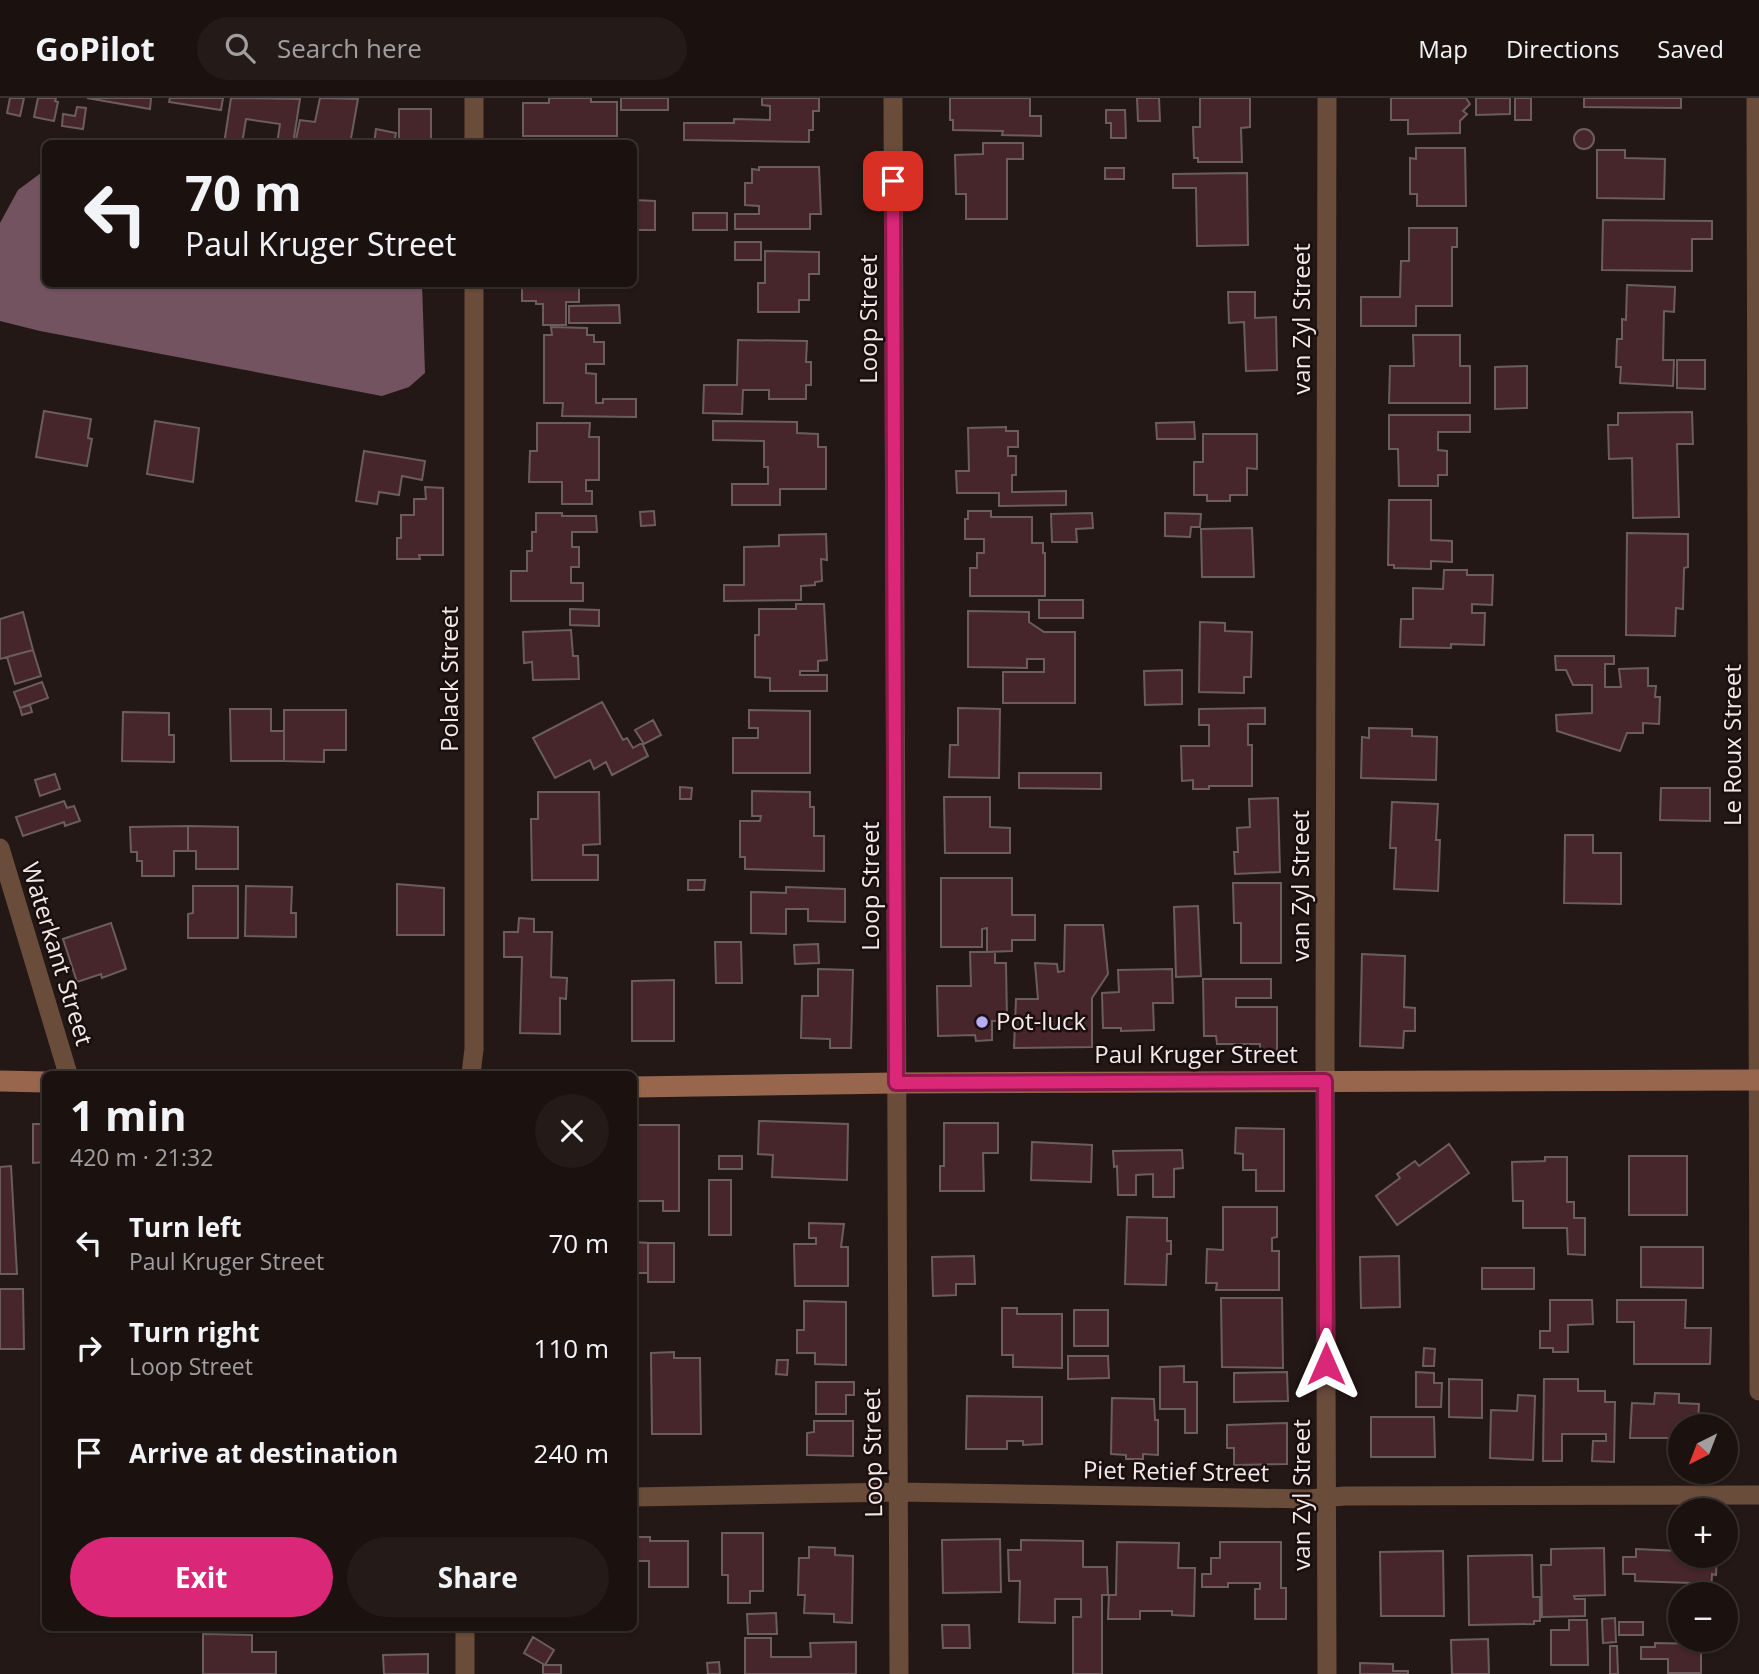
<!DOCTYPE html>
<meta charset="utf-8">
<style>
body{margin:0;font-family:"Open Sans",sans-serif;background:#241b19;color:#f1f3f6;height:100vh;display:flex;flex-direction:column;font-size:26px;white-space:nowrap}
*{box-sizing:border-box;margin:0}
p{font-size:23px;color:#a09e9f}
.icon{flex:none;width:38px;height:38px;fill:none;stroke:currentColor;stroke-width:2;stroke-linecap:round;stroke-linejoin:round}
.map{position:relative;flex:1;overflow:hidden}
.panel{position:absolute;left:42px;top:973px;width:595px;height:560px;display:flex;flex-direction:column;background:#1b1210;border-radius:10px;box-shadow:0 2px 5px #0004,0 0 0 2px #393230}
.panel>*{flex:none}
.hud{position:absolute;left:42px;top:42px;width:595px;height:147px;border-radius:10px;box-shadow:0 2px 5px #0004,0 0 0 2px #393230;background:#1b1210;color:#f1f3f6;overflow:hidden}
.needle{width:46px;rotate:222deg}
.tools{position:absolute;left:1668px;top:1316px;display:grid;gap:14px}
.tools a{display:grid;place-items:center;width:70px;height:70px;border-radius:50%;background:#1b1210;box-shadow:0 2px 5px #0004,0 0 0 2px #393230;font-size:35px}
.pin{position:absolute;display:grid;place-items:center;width:60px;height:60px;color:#fff;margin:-30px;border-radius:14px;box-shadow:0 4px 10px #0006}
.me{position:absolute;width:77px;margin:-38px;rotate:0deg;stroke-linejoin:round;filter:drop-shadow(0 0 5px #0008)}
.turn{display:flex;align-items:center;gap:24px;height:147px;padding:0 28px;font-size:32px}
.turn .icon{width:91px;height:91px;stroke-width:2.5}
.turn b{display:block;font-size:49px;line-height:60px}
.round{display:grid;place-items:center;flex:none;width:74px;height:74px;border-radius:37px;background:#241b19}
.head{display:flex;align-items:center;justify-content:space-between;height:119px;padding:0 28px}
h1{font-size:42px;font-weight:700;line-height:52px}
.button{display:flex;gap:14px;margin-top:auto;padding:14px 28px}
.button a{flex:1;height:80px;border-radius:42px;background:#db2777;color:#fff;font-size:28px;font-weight:700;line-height:80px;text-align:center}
.button a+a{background:#241b19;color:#f1f3f6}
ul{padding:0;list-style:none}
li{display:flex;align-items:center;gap:21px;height:105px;padding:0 28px}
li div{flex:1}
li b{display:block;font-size:26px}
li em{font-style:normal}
header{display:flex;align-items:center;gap:42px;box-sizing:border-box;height:98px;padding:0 35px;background:#1b1210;border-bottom:2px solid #393230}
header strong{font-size:33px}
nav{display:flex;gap:38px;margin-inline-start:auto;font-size:24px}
.search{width:490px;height:63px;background:#241b19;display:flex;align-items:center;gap:18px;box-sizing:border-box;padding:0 24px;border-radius:38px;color:#a09e9f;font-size:26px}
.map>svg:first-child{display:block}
.water{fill:#745361}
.building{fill:#46252b;stroke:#6b5d5e;stroke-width:2}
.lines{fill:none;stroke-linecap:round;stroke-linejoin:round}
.street{stroke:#6a4c3b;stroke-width:19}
.secondary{stroke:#97664c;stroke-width:21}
.route-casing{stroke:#8e194d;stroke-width:18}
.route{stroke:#db2777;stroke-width:12}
.poi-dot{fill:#b8abf7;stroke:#1a0f0e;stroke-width:2.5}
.labels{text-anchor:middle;stroke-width:5;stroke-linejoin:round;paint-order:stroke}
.street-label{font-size:24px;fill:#f2e9e8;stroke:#1a0f0e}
.poi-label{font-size:24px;fill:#f2e9e8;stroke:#1a0f0e;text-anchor:start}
</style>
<header>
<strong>GoPilot</strong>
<div class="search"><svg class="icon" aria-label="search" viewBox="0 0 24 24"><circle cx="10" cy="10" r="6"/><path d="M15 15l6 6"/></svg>Search here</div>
<nav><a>Map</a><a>Directions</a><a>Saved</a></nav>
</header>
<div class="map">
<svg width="1759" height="1576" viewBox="0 0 1759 1576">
<rect width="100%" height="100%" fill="#241816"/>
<path class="water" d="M45,72L46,186H422L425,275L409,289L382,298L40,233L0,223V125L18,92Z"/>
<path class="building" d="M10,0H24L20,18L7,15Z
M38,0H56L55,3L58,4L54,23L34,19Z
M87,0H151L150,11Z
M170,0H223L221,12L169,4Z
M231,0L300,1L293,46H277L280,26L246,21L242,46H224Z
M320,0L358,1L350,46H321L296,41L300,22L315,24Z
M549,0H591V4H617V38H523V5H549Z
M621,0H668V12H621Z
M762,0H819V13H813V32H809V44L684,42V25H734V21L770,22V8L762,7Z
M950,0H1030V18H1041V38L1002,37L1003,33L953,32V22H950Z
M1137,0H1159L1160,23H1138Z
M1200,0H1250V29L1241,30L1242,64H1198V60H1194L1193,29H1200Z
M1391,0H1466L1470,6L1463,13L1467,16L1460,23V35L1408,36V22H1391Z
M1476,0H1510V16L1476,17Z
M1515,0H1531V22H1515Z
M1584,0H1681V10L1584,9Z
M77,9L86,10L83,31L62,28L63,16L75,18Z
M399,11H431V46H399Z
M1106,12H1125L1126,40H1111V25H1106Z
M1574 41a10 10 0 1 1 20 0a10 10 0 1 1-20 0Z
M376,31L396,35L394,46H374Z
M983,45H1023V61H1007V121H966V96H956L955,57L983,56Z
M1416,50H1465L1466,108H1417V96H1410V60L1416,61Z
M1597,52H1625V60L1665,61L1664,101L1597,100Z
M759,69H819L821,116H810V131H735V116H759V108L745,107V85H752V71L759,72Z
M1105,70H1124V81H1105Z
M1247,75L1248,147L1197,148L1196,90H1173V76Z
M634,102L655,103V132H634Z
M693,115H727V132H693Z
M1603,122L1712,123V141H1692V173L1602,172Z
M1409,130H1457V149H1452V208H1416V228H1361V199H1400L1401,163H1409Z
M735,144H761V162H735Z
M765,153L819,154V176H809V202H799V214H758V185H765Z
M522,186H579V204H566V227H543V206H536V203H522Z
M1627,187L1675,189L1674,214L1664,213L1663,262H1674L1673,288L1620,285L1621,269H1616L1617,241H1622V221L1626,222Z
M1228,194H1255V220L1276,219L1277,272L1246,273L1244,224L1229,225Z
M619,207L620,225H569V208Z
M551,229L587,230V237H594V244H604V266H586V275L596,276V305H603V301H636V319L562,318L563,305H544V237H552Z
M1413,237H1460V268H1470V305H1389L1390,268H1414Z
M738,242L807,243L806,264H811V287H806V301H769V292H743L742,316L703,315L704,287H737Z
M1677,262H1705V291L1677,290Z
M1527,268V310L1495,311V269Z
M44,313L91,321L88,340L92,341L87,368L36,359Z
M1692,314L1693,346H1677L1679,419L1633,420L1632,360L1609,361L1608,327H1618V315Z
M1389,317H1470V334H1438V352L1447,353V377H1438V388H1399L1398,351H1389Z
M155,323L199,330L193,384L147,376Z
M713,323L797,324V335L818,336V349H826V391H780V407H732V386H768V369H764V343L713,342Z
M1194,324L1195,341H1157L1156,325Z
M537,325H590L589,339H599V382H586V393H592V406H562V384H529L530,353H537Z
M1006,329V333H1018V349H1008V358H1016V377H1012V394L1066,393V407L999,408V395H957L956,373H969L968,330Z
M1203,336H1257V371L1247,370V397H1230V403H1207V397H1194V364H1203Z
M364,353L425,363L422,382L402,378L399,397L379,394L377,406L356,403Z
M425,389L443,390V457H419L420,461H397V440H401V417H414V401H426Z
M1389,402H1431V442L1452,443V464L1431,463V471L1394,470V467H1388Z
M654,413L655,427L641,428L640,414Z
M968,413H991V419H1032V445H1043V455H1045V498H970V470H977V455H984V441H965V421H968Z
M536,415H562V418H596L597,434H572V449H579V469H571V485H583V503H511V473H527V453H532V434H536Z
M1092,415L1093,430L1076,431L1077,444H1052L1051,416Z
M1165,415L1201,416L1200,429H1191L1190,439L1165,438Z
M1252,430L1254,479H1202L1201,431Z
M1627,435L1688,436V469L1684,470L1683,511L1676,510L1675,538L1626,537Z
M826,436L827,462L821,461L822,483L815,484V487L801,488V502L724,503V487H744V449L779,448V437Z
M1444,472H1467V477H1493L1492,507L1472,506V515H1485L1484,547L1451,546V550L1400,549L1401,521H1413V490L1443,491Z
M1039,502H1083V520H1039Z
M796,506H824L827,562L818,563V573H800V577H827V593H770V580L755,579V537H759V511H796Z
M570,511L599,512V528L570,527Z
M968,513L1029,514V524L1044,534H1075V605H1003V574H1044V561H1027V570L968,569Z
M23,514L33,552L0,561V521Z
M1200,524L1225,525V533L1252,534L1251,579H1244V595L1199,594Z
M571,532L573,558H578L579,581L533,582L532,564L524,565L523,534Z
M33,552L41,578L15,586L7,559Z
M1555,558H1614V566H1605V589H1621L1619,571L1648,570V588H1656L1655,599H1660L1659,626L1643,625V635H1627L1620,653L1557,633L1556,617L1592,615V587H1573L1566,572H1556Z
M1182,572V606L1145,607L1144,573Z
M42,584L48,600L20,610L14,594Z
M602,604L623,642L627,640L633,650L642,645L648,658L612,677L606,664L594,671L590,662L555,680L533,640Z
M30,607L32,614L22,617L20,610Z
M958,610L1000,611L999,680L949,679L950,647H958Z
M1265,610V626H1248V647H1252V688H1209V691H1193V682L1182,683L1181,648H1209V627H1199V611Z
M230,611H271V633H284V663H231Z
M284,612H346V652H324V664L284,663Z
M749,612L810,613V675H733V640H758V630H749Z
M123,614L169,615V637H174V664L122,663Z
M653,622L661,637L644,646L635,632Z
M1369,630L1412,631V638L1437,639L1436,682L1361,680L1362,639L1369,640Z
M1019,675H1101V691L1019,690Z
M55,676L60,691L40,698L35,682Z
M680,689L692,690L691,701H680Z
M1661,690H1710V723L1660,722Z
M752,693L810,694V709H814V738H824V773L745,771V759H740V723H760L761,718H752Z
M538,694H599L600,746L583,747V757H598V782H532L531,721H538Z
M944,699H990V729L1010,730V755H945Z
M1278,700L1280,774L1235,776L1234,754H1238L1237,730L1250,729L1249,701Z
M64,703L67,710L74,708L80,723L65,728L64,724L23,738L16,719Z
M1392,704L1438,706L1436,742H1440L1438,793L1394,791L1396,750H1390Z
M188,728V753H174V778H142V763H137V754H131L130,729Z
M188,728L238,729V771H196V753H188Z
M1565,737H1593V755H1621V806L1564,805Z
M941,780H1012V817H1035V842H1012V853L987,854V830L982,831V849H941Z
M688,782H705L704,792H688Z
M1233,785H1281V865H1241V825H1234Z
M397,786L444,790V837H397Z
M193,788H238V840H188V816L193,815Z
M246,788L292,789L291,815H296V839L245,838Z
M786,789L845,791V824L808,823V811H786V836L751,835V794L786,795Z
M1198,808L1201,878L1176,879L1174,809Z
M519,820L534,821V834H552L551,879L567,880L566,901L560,900V936L520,935L522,859H504V834H518Z
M111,825L126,871L102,880L101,876L77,884L63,841Z
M1065,827H1103L1108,876L1092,900V949L1014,950L1016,901H1038L1035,865L1057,866L1058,874L1064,873Z
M715,844H741L742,885H716Z
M818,846L819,865L795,866L794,847Z
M970,854H995V865H1006L1007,923H992V942L976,943L975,937L938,938L937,888H971Z
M1362,856L1405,858L1404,909L1415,910V933H1404L1403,950L1360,948Z
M818,871L853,872L851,950H830V941L801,940L802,898H818Z
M1172,871L1173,905H1153L1154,932L1121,933V930H1103L1102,895L1119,894L1118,872Z
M1203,881H1271V900H1236V909H1277V954H1260V946H1217L1216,938H1204Z
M674,882V943H632V883Z
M759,1023L848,1026L847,1082L772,1079L773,1057L758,1056Z
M944,1025H998V1055H983L984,1093H940V1068H944Z
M33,1026H46V1080L45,1064L33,1065Z
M635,1027H679V1113H663V1103H635Z
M1236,1030L1284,1031V1093H1256V1072H1243V1056L1235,1055Z
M1032,1044L1092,1047L1091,1084L1031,1082Z
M1449,1046L1469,1075L1397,1127L1376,1098L1400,1080L1397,1076L1415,1063L1419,1068Z
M1182,1052L1183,1070L1174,1071V1099H1153V1076L1136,1077V1097H1118L1117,1068L1114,1069L1113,1053Z
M719,1058H742V1071H719Z
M1629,1058H1687V1117H1629Z
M1545,1059H1567V1104H1574V1120H1585V1157L1568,1156L1567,1130H1523V1103H1513L1512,1064L1545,1063Z
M11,1068L17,1176H0V1069Z
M709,1082H731V1137H709Z
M1223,1109H1277V1139L1272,1140V1153H1279V1192H1216L1217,1185H1206L1207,1151L1223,1152Z
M1127,1119L1167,1120V1143H1171V1156H1167L1166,1187L1125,1186Z
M809,1125L844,1126L841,1149H848V1188H795L794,1146H816V1140H809Z
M634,1144L648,1145V1175H634Z
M648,1145H674V1184H648Z
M1641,1149H1703V1190L1641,1189Z
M974,1158L975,1186H956V1197L933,1198L932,1159Z
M1399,1158L1400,1209L1361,1210L1360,1159Z
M1482,1170H1534V1191H1482Z
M0,1191H23L24,1251H0Z
M1221,1200H1282L1283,1270L1222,1269Z
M1550,1202H1592L1593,1226L1568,1227V1254H1553V1250H1540V1233H1550Z
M1617,1202H1686L1685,1230H1711L1710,1266H1634V1224H1617Z
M804,1203L846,1204V1267L815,1266V1255H797V1232H804Z
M1002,1210H1017V1216H1062V1270L1013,1269V1257H1002Z
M1074,1212H1108V1248H1074Z
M1424,1250L1435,1251L1434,1268H1423Z
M674,1254V1260H700L701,1336H652L651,1255Z
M1068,1258H1108L1109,1280L1068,1281Z
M777,1262H788L787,1277L776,1276Z
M1184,1268V1284H1197V1335H1185V1311H1160V1269Z
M1287,1274L1288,1303L1234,1304V1275Z
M1416,1274L1434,1275V1285H1442L1441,1309H1416Z
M1449,1281L1482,1282V1320L1449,1319Z
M1544,1281H1578V1293H1605V1304H1615L1614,1364L1592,1363L1593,1343H1606V1336H1562V1363H1543Z
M816,1284H854V1297H846V1316H816Z
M1655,1295L1679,1296V1305L1699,1306L1698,1323L1681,1324L1679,1340H1630L1632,1305L1654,1306Z
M1518,1297L1535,1298L1533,1362L1490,1360L1491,1312L1517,1313Z
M967,1298L1042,1299V1346L1023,1347V1343H1007V1351H966Z
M1112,1300L1154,1301L1155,1322H1158V1357L1143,1356V1361H1126V1357L1111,1356Z
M1371,1319H1434L1435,1359H1371Z
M814,1323H853V1358L807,1357V1335L814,1334Z
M1287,1325V1366L1234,1367V1350H1227V1327Z
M722,1435H763V1493H750V1505H728V1477H722Z
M634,1439H650V1443H688V1489H649V1463H634Z
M1000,1441L1001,1494L943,1495L942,1442Z
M1021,1442L1083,1443V1469H1107L1108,1497H1102V1576H1073V1519H1081V1501H1055V1525L1019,1524L1020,1483H1009L1008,1452H1021Z
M1117,1444L1179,1445L1178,1470H1195L1194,1518L1172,1517V1513H1140V1521H1108L1109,1497H1116Z
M1220,1444H1281V1490H1286V1521H1255V1491H1260V1485H1228V1489H1202V1476H1211V1460H1220Z
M809,1449L835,1450V1457L853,1458L852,1525L834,1524V1516L804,1515L805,1497H798L799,1460H809Z
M1604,1450L1605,1497L1574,1498L1575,1501H1585V1518L1542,1519L1541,1467H1551V1451Z
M1636,1451L1680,1453V1458H1717L1716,1477L1712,1476L1711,1496H1690L1691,1485L1635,1483V1476H1623V1459H1636Z
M1443,1453L1444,1518H1381L1380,1454Z
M1532,1457L1533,1499H1540V1523H1534V1526L1469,1527L1468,1458Z
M776,1515L777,1536H748L747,1516Z
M1615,1520L1616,1544L1603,1545L1602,1521Z
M1569,1522H1587L1588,1567H1551V1532H1569Z
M1619,1524H1643V1537H1619Z
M942,1527H969L970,1550H943Z
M203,1536L252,1537V1554H276V1576H203Z
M533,1539L554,1552L545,1567L524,1555Z
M745,1540H771V1559H811L810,1545L856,1544V1576H745Z
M1488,1541L1489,1576H1452L1451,1542Z
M1655,1545L1701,1546V1575H1668V1561H1641V1549H1655Z
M1610,1548H1617L1618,1576H1610Z
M428,1556V1576H384L383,1557Z
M719,1564L720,1576H708L707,1565Z
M1360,1565L1393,1566V1573H1408V1576H1360Z
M543,1567H561V1576H543Z"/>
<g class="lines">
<path class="street" d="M474,0V46
M893,0L899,1576
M1327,0L1325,956L1327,1576
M1756,0L1759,1293
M0,750L68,976
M471,976L474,951V186
M634,1399L897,1394L1308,1401L1345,1398L1759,1397
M465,1530V1576"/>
<path class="secondary" d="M0,983L46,984
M634,989L896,985L1759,982"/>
</g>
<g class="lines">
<g class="route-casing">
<path id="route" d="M893,83L896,985L1325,983L1326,1266"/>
</g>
<use href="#route" class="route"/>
</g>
<circle class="poi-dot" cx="982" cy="924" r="7"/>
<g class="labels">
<g class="street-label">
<text transform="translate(869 221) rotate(-90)" y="8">Loop Street</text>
<text transform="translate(1302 221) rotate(-90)" y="8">van Zyl Street</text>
<text transform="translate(450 581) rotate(-90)" y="8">Polack Street</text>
<text transform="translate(1733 647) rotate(-90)" y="8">Le Roux Street</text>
<text transform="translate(871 788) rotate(-90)" y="8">Loop Street</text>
<text transform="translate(1301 788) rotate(-90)" y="8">van Zyl Street</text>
<text transform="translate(57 856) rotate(73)" y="8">Waterkant Street</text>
<text x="1196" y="965">Paul Kruger Street</text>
<text transform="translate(873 1355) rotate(-91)" y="8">Loop Street</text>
<text transform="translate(1176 1374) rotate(1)" y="8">Piet Retief Street</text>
<text transform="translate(1302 1397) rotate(-90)" y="8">van Zyl Street</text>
</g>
<g class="poi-label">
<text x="996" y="932">Pot-luck</text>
</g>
</g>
</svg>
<div class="tools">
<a><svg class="needle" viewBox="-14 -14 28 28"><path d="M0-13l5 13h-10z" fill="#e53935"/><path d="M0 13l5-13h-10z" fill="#a09e9f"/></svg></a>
<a>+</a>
<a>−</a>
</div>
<div class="pin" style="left:893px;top:83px;background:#d93025"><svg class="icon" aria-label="arrive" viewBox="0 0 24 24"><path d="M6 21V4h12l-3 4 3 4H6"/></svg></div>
<svg class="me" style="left:1326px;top:1266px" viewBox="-20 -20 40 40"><path d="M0-17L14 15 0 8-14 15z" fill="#db2777" stroke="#fff" stroke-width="4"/></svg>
<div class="hud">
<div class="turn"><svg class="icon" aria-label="left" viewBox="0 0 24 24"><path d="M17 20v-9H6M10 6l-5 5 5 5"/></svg><div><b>70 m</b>Paul Kruger Street</div></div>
</div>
<section class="panel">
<div class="head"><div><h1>1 min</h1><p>420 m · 21:32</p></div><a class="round"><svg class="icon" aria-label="close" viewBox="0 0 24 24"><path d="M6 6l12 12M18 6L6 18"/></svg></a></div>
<ul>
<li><svg class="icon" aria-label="left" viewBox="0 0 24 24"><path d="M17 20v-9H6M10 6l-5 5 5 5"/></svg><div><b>Turn left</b><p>Paul Kruger Street</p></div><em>70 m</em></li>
<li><svg class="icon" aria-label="right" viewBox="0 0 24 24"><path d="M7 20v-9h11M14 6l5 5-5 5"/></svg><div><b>Turn right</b><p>Loop Street</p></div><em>110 m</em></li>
<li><svg class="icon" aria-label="arrive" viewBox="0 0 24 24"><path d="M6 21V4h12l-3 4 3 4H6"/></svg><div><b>Arrive at destination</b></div><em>240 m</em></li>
</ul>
<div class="button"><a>Exit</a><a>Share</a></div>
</section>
</div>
